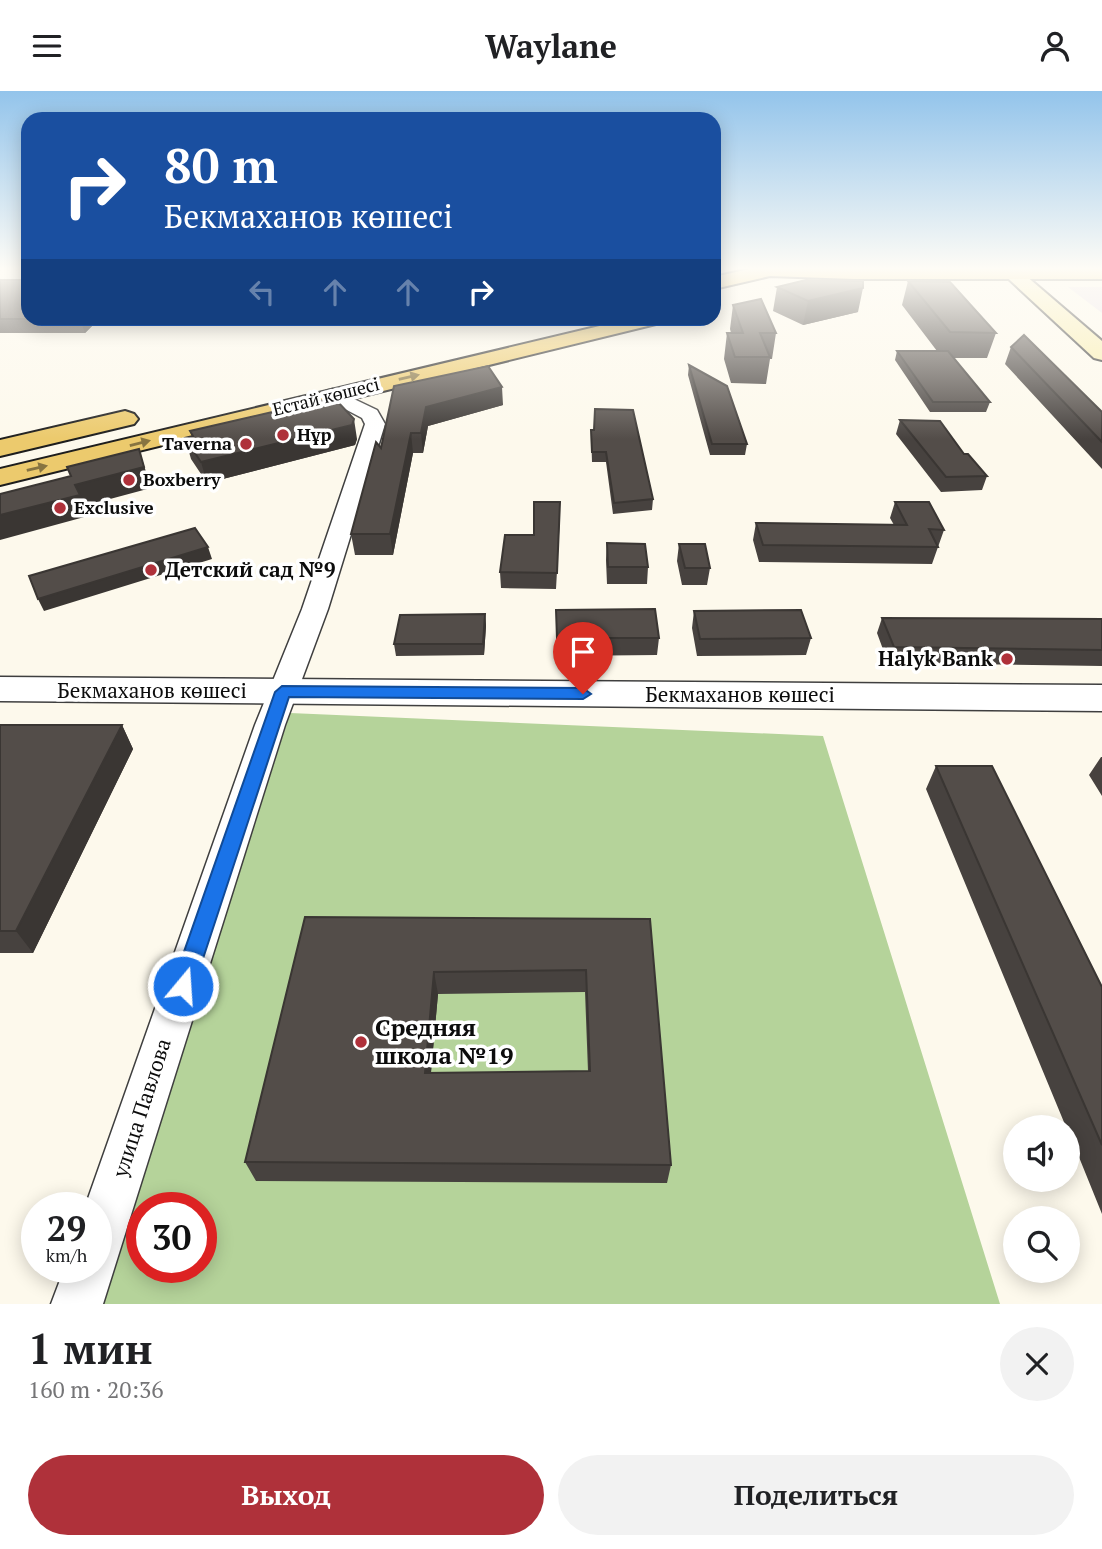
<!DOCTYPE html>
<html lang="ru">
<meta charset="utf-8">
<style>
body{margin:0;font-family:"PT Serif",serif;background:#f2f2f2;color:#202124;height:100vh;display:flex;flex-direction:column;font-size:26px;white-space:nowrap}
*{box-sizing:border-box;margin:0}
p{font-size:23px;color:#757577}
.icon{flex:none;width:38px;height:38px;fill:none;stroke:currentColor;stroke-width:2;stroke-linecap:round;stroke-linejoin:round}
.map{position:relative;height:1213px;overflow:hidden}
.sheet{display:flex;flex-direction:column;background:#fff;flex:1}
.sheet>*{flex:none}
.banner{position:absolute;left:21px;top:21px;width:700px;height:214px;border-radius:21px;box-shadow:0 4px 18px #0003;background:#1a4fa0;color:#fff;overflow:hidden}
.buttons{position:absolute;left:1003px;top:1024px;display:grid;gap:14px}
.buttons a{display:grid;place-items:center;width:77px;height:77px;border-radius:50%;background:#fff;box-shadow:0 4px 18px #0003;font-size:35px}
.speed{position:absolute;left:21px;top:1101px;display:flex;gap:14px;font-size:35px;font-weight:700;text-align:center}
.speed>*{display:grid;place-content:center;width:91px;height:91px;border-radius:50%;background:#fff;box-shadow:0 4px 18px #0003;line-height:1}
.speed small{font-size:18px;font-weight:400}
.speed .limit{border:10px solid #d22;background:#fff;color:#111}
.pin{position:absolute;display:grid;place-items:center;width:60px;height:60px;color:#fff;margin:-72px -30px;border-radius:50% 50% 50% 0;rotate:-45deg;box-shadow:0 0 7px #0007}
.pin .icon{rotate:45deg}
.me{position:absolute;width:77px;margin:-38px;rotate:18deg;stroke-linejoin:round;filter:drop-shadow(0 0 5px #0008)}
.turn{display:flex;align-items:center;gap:24px;height:147px;padding:0 28px;font-size:32px}
.turn .icon{width:91px;height:91px;stroke-width:2.5}
.turn b{display:block;font-size:49px;line-height:60px}
.lanes{display:flex;align-items:center;height:66px;padding:0 28px;background:#0003;justify-content:center;gap:35px;direction:ltr}
.lanes .off{opacity:.35}
.round{display:grid;place-items:center;flex:none;width:74px;height:74px;border-radius:37px;background:#f2f2f2}
.head{display:flex;align-items:center;justify-content:space-between;height:119px;padding:0 28px}
h1{font-size:42px;font-weight:700;line-height:52px}
.primary-button{display:flex;gap:14px;margin-top:auto;padding:14px 28px}
.primary-button a{flex:1;height:80px;border-radius:42px;background:#af313a;color:#fff;font-size:28px;font-weight:700;line-height:80px;text-align:center}
.primary-button a+a{background:#f2f2f2;color:#202124}
header{display:flex;justify-content:space-between;align-items:center;height:91px;padding:0 28px;background:#fff;font-size:32px;font-weight:700}
.map>svg:first-child{display:block}
.industrial{fill:#e9e0ea}
.forest{fill:#b5d39a;fill-rule:evenodd}
.lines{fill:none;stroke-linecap:round;stroke-linejoin:round}
.minor-casing{stroke:#3f3f3f;stroke-width:3}
.tertiary-casing{stroke:#3f3f3f;stroke-width:3}
.secondary-casing{stroke:#2e2e2e;stroke-width:4}
.primary-casing{stroke:#1d1d1d;stroke-width:4}
.minor{fill:#fff;fill-rule:evenodd}
.tertiary{fill:#fff;fill-rule:evenodd}
.secondary{fill:#f8edad;fill-rule:evenodd}
.primary{fill:#ecca6d;fill-rule:evenodd}
.wall{fill:#47423f;fill-rule:evenodd}
.shaded-wall{fill:#3a3633}
.building{fill:#534d49;stroke:#3a3633;stroke-width:2;fill-rule:evenodd}
.oneway{fill:#877441}
.route{fill:#1a73e8;stroke:#114b97;stroke-width:2}
.poi-dot{fill:#af313a;stroke:#fff;stroke-width:2.5}
.labels{text-anchor:middle;stroke-width:7;stroke-linejoin:round;paint-order:stroke}
.far-street-label{font-size:18px;fill:#0c0c0c;stroke:#fff}
.far-poi-label{font-size:18px;font-weight:bold;fill:#0c0c0c;stroke:#fff;text-anchor:start}
.poi-label{font-size:21px;font-weight:bold;fill:#0c0c0c;stroke:#fff;text-anchor:start}
.street-label{font-size:21px;fill:#0c0c0c;stroke:#fff}
.near-poi-label{font-size:24px;font-weight:bold;fill:#0c0c0c;stroke:#fff;text-anchor:start}
</style>
<header><svg class="icon" aria-label="menu" viewBox="0 0 24 24"><path d="M4 6h16M4 12h16M4 18h16"/></svg>Waylane<svg class="icon" aria-label="person" viewBox="0 0 24 24"><circle cx="12" cy="8" r="4"/><path d="M4 21q1-7 8-7t8 7"/></svg></header>
<div class="map">
<svg width="1102" height="1213" viewBox="0 0 1102 1213">
<rect width="100%" height="100%" fill="#fdf9ec"/>
<path class="industrial" d="M1068,196H1102V222Z"/>
<path class="forest" d="M290,622L823,645L1000,1213H103ZM142,1116H201V1176H142Z"/>
<g class="lines">
<g class="minor-casing">
<path id="minor" d="M333,298L377,319L385,333L328,518L285,634L103,1213H51L65,1176H96V1116H85L255,634L302,518L365,333L362,327L326,308L324,304L326,300Z"/>
</g>
<g class="tertiary-casing">
<path id="tertiary" d="M0,586L1102,594V620L0,610Z"/>
</g>
<g class="secondary-casing">
<path id="secondary" d="M998,178H1018L1102,250V269L1094,267Z"/>
</g>
<g class="primary-casing">
<path id="primary" d="M749,178H1102V188H854L770,185L714,198V186Z
M629,228H663L660,232L0,394V378Z
M125,320L134,323L138,328L134,333L0,365V349Z"/>
</g>
<use href="#minor" class="minor"/>
<use href="#tertiary" class="tertiary"/>
<use href="#secondary" class="secondary"/>
<use href="#primary" class="primary"/>
</g>
<path class="wall" d="M0,189L99,228L85,242H0Z
M908,190L996,242L987,267H954L990,311L986,321H930L895,269L897,260H937L902,214Z
M777,196L858,221L803,234L773,220Z
M733,214L776,242L772,268H770L766,293L731,292L724,268L727,242H731L730,238Z
M186,228H304L302,232H187Z
M1011,256L1102,321V378L1005,273Z
M689,274L747,353L745,364H710L688,284Z
M488,275L503,314L428,335L423,362H413L393,464H355L351,443L381,357Z
M900,329L964,363L987,385L982,399L941,401L896,343Z
M591,339L653,408L652,419L613,423L606,371H592Z
M190,340L357,348L355,354L207,392L191,368L185,347L192,346Z
M895,411L944,439L932,473L759,471L753,449L756,432L894,434L890,427Z
M560,426L556,498L501,497L500,481L534,444Z
M607,452L648,476L647,493H607L606,469Z
M679,453L710,477L707,494H682L677,470Z
M556,519L659,547L657,564L557,565Z
M694,520L811,547L806,564L697,565L692,537Z
M485,523L486,535L484,564L396,565L394,553Z
M882,527L1102,528V575L888,572L877,542Z
M0,634H122L133,658L33,862H0Z
M1101,666H1102V705L1089,684Z
M936,675L1102,896V1123L1068,1039V1036H1066L926,698Z
M305,826L650,828L671,1074L667,1092L256,1090L245,1071ZM585,901L588,980L431,982L438,903Z"/>
<path class="shaded-wall" d="M863,197L858,221L803,234L808,210Z
M80,228H99L85,242Z
M502,296L503,314L428,335L423,362L421,342L426,316Z
M354,328L357,348L355,354L207,392L201,371Z
M411,342L413,362L393,464L390,443Z
M139,358L151,397L84,415L88,425L0,449V424L75,394Z
M208,456L212,468L44,520L38,508Z
M485,523L486,535L484,564L483,553Z
M122,634L133,658L33,862L16,840Z
M434,881L438,903L429,1002L425,982Z"/>
<path class="building" d="M0,189H28V228H81H0Z
M806,189L863,190V197L808,210L777,196Z
M908,190L950,191L996,242L950,241Z
M761,208L776,242H760L770,266H735L727,242H743L733,214Z
M1024,244L1102,321V351L1011,256Z
M897,260H948L990,311H933Z
M689,274L727,295L747,353H712Z
M488,275L502,296L426,316L421,342H411L390,443H351L376,351L381,357L394,295Z
M328,308L336,309L354,328L352,334L201,371L185,347L193,345L190,340Z
M595,318L633,319L653,408L614,412L606,361H592L591,339H594Z
M900,329L940,330L964,363H968L987,385L946,386Z
M139,358L144,376L75,394L80,404L0,424V403L71,385L67,376Z
M534,411H560L557,482L500,481L505,444H534Z
M895,411H929L944,439L929,438L938,456L763,454L756,432L907,434Z
M195,437L208,456L38,508L29,485Z
M607,452L645,453L648,476H608Z
M679,453H705L710,477H685Z
M655,518L659,547H557L556,519Z
M801,519L811,547L700,548L694,520Z
M485,523L483,553H394L400,524Z
M882,527L1102,528V559L894,556Z
M0,634H122L16,840H0Z
M936,675H992L1102,896V1054Z
M305,826L650,828L671,1074L245,1071ZM586,879L590,980L425,982L434,881Z"/>
<defs><path id="oneway-solid" d="M-6-.8H1V-3.2L6.5 0L1 3.2V.8H-6Z" transform="scale(1.75)"/></defs>
<g class="oneway">
<use href="#oneway-solid" transform="translate(409 286) rotate(-13)"/>
<use href="#oneway-solid" transform="translate(140 352) rotate(-14)"/>
<use href="#oneway-solid" transform="translate(37 377) rotate(-13)"/>
</g>
<linearGradient id="sky" x2="0" y2="1"><stop stop-color="#93c4eb"/><stop offset="0.51" stop-color="#fefcf6"/><stop offset="1" stop-color="#fefcf6" stop-opacity="0"/></linearGradient>
<rect width="1102" height="348" fill="url(#sky)"/>
<path class="route" d="M282,595L583,597L591,603L583,608L289,606L194,895L191,902L183,905L176,902L172,895L275,601Z"/>
<g class="poi-dot">
<circle cx="283" cy="344" r="7"/>
<circle cx="246" cy="353" r="7"/>
<circle cx="129" cy="389" r="7"/>
<circle cx="60" cy="417" r="7"/>
<circle cx="151" cy="479" r="7"/>
<circle cx="1007" cy="568" r="7"/>
<circle cx="361" cy="951" r="7"/>
</g>
<g class="labels">
<g class="far-street-label">
<text transform="translate(326 306) rotate(-14)" y="6">Естай көшесі</text>
</g>
<g class="far-poi-label">
<text x="297" y="350">Нұр</text>
<text x="232" y="359" text-anchor="end">Taverna</text>
<text x="143" y="395">Boxberry</text>
<text x="74" y="423">Exclusive</text>
</g>
<g class="poi-label">
<text x="165" y="486">Детский сад №9</text>
<text x="993" y="575" text-anchor="end">Halyk Bank</text>
</g>
<g class="street-label">
<text x="152" y="607">Бекмаханов көшесі</text>
<text x="740" y="611">Бекмаханов көшесі</text>
<text transform="translate(142 1017) rotate(-72)" y="7">улица Павлова</text>
</g>
<g class="near-poi-label">
<text x="375" y="945">Средняя<tspan x="375" dy="28">школа №19</tspan></text>
</g>
</g>
</svg>
<div class="buttons">
<a><svg class="icon" aria-label="sound" viewBox="0 0 24 24"><path d="M4 9h4l5-4v14l-5-4H4zM17 9q2 3 0 6"/></svg></a>
<a><svg class="icon" aria-label="search" viewBox="0 0 24 24"><circle cx="10" cy="10" r="6"/><path d="M15 15l6 6"/></svg></a>
</div>
<div class="speed"><div>29<small>km/h</small></div><div class="limit">30</div></div>
<div class="pin" style="left:583px;top:603px;background:#d93025"><svg class="icon" aria-label="arrive" viewBox="0 0 24 24"><path d="M6 21V4h12l-3 4 3 4H6"/></svg></div>
<svg class="me" style="left:183px;top:895px" viewBox="-20 -20 40 40"><circle r="17" fill="#1a73e8" stroke="#fff" stroke-width="3"/><path d="M0-11L8 9 0 5-8 9z" fill="#fff"/></svg>
<div class="banner">
<div class="turn"><svg class="icon" aria-label="right" viewBox="0 0 24 24"><path d="M7 20v-9h11M14 6l5 5-5 5"/></svg><div><b>80 m</b>Бекмаханов көшесі</div></div>
<div class="lanes"><svg class="icon off" aria-label="left" viewBox="0 0 24 24"><path d="M17 20v-9H6M10 6l-5 5 5 5"/></svg><svg class="icon off" aria-label="ahead" viewBox="0 0 24 24"><path d="M12 20V5M6 11l6-6 6 6"/></svg><svg class="icon off" aria-label="ahead" viewBox="0 0 24 24"><path d="M12 20V5M6 11l6-6 6 6"/></svg><svg class="icon" aria-label="right" viewBox="0 0 24 24"><path d="M7 20v-9h11M14 6l5 5-5 5"/></svg></div>
</div>
</div>
<section class="sheet">
<div class="head"><div><h1>1 мин</h1><p>160 m · 20:36</p></div><a class="round"><svg class="icon" aria-label="close" viewBox="0 0 24 24"><path d="M6 6l12 12M18 6L6 18"/></svg></a></div>
<div class="primary-button"><a>Выход</a><a>Поделиться</a></div>
</section>
